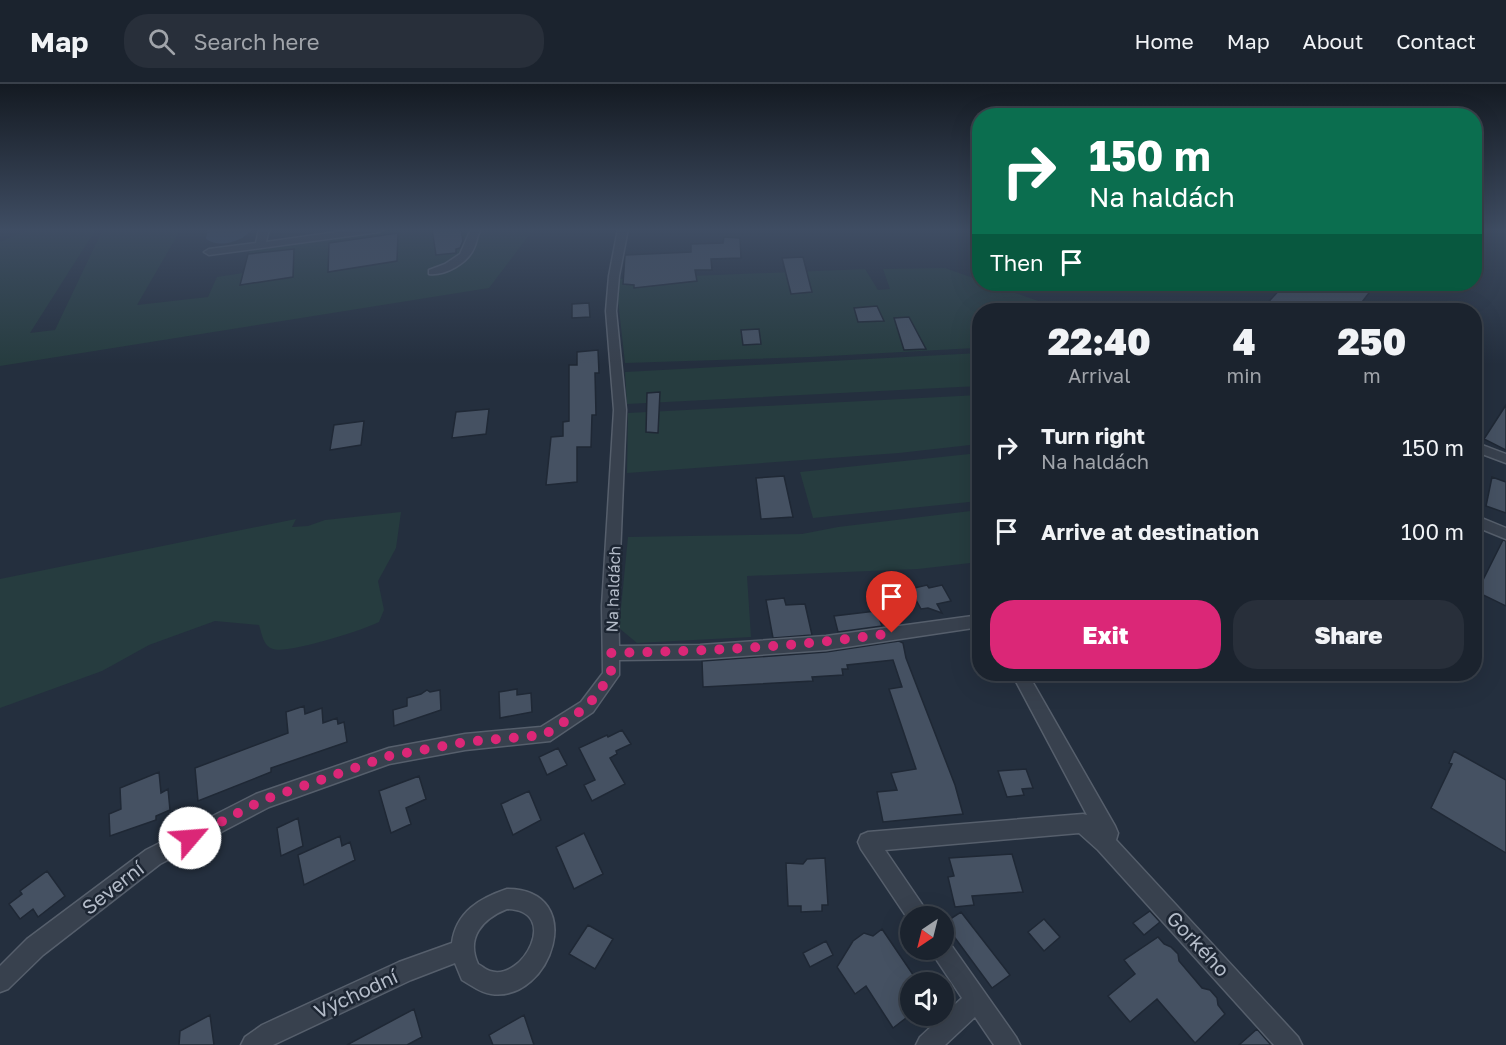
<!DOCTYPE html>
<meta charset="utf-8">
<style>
body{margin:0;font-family:"Golos Text",sans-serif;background:#282f3a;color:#f1f3f6;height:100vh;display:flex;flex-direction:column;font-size:22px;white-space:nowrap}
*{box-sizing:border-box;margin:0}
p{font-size:20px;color:#a0a4aa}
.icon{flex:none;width:33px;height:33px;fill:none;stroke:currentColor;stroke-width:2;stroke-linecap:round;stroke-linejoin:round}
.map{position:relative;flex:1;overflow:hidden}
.panel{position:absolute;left:972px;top:219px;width:510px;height:378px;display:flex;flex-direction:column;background:#1b232e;border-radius:24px;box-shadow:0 6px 24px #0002,0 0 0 2px #39404a}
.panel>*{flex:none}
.guide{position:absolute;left:972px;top:24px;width:510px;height:183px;border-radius:24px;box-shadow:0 6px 24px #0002,0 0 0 2px #39404a;background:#0b6e4f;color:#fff;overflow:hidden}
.needle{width:39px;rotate:215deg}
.tools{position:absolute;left:900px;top:822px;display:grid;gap:12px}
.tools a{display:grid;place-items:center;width:54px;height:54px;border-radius:50%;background:#1b232e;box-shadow:0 6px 24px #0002,0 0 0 2px #39404a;font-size:30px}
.pin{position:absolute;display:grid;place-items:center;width:51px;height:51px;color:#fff;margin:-62px -26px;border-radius:50% 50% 50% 0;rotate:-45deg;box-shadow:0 0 6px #0007}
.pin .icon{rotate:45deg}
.me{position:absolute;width:66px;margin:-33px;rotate:63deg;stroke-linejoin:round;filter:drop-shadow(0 0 4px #0008)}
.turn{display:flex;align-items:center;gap:21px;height:126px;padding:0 18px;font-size:27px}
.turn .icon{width:78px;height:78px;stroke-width:2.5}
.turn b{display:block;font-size:42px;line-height:51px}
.then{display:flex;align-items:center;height:57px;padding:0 18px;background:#0003;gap:12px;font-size:22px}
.eta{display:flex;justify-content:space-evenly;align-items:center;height:102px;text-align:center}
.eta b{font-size:36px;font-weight:800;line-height:42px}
.button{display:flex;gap:12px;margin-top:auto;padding:12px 18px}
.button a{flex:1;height:69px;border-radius:24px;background:#db2777;color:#fff;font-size:24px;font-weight:800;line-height:69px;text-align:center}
.button a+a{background:#282f3a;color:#f1f3f6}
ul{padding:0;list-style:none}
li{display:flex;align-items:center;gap:18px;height:84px;padding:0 18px}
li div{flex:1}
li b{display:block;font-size:22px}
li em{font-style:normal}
header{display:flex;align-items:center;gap:36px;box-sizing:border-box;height:84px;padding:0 30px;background:#1b232e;border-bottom:2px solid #39404a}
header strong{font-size:28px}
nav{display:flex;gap:33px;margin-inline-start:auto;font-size:21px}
.search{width:420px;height:54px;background:#282f3a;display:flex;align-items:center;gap:15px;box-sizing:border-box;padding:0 21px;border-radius:24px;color:#a0a4aa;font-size:22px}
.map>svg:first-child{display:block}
.green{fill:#263c3f}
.water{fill:#394c67}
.building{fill:#455162;stroke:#1f2835;stroke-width:1.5}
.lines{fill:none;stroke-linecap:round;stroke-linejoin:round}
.street-casing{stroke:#565f6c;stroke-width:3}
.street{fill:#38414e;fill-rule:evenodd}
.route{stroke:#db2777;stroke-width:10;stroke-dasharray:0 18}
.labels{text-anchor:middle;stroke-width:5;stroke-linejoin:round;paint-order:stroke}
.street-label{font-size:16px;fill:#b4bcc9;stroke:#1d2633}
.near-street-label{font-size:20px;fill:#b4bcc9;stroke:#1d2633}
</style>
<header>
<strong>Map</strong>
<div class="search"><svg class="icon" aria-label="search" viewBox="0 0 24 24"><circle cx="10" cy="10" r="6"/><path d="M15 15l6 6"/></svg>Search here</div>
<nav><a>Home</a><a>Map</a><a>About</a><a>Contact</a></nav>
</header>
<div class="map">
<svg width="1506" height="961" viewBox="0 0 1506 961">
<rect width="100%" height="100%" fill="#242f3e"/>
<path class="green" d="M30,145H96L30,249L55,246L103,145H181L137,221L208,213L217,193L243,189L250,166L395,145H553L533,146L489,204L0,282V158Z
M945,184L979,196L980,200H989L1064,226H980L979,263L975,264L810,273L625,279L618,216L619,195L865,185L878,206L890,205L883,185Z
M979,269V302L627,320L625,288Z
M979,311V360L899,369L627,389L628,329Z
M979,369V417L813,434L800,388Z
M979,426V478L918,485L747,492L751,553L637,559L619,544L628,453L802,450L838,443Z
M401,428L396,464L378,497L384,526L379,538C363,546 289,570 273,565C263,562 262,550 259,541L215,537L149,561L102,587L0,624V495L296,435L292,443L308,442L325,436Z"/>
<path class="water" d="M208,145H253C243,157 220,165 206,155Z"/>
<path class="building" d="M432,145H461L463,157L460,164L456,165V169L436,171Z
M398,149L397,177L328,188L329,159Z
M724,153L740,154L741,174L711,175L712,186H695L697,197L634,204V201L623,200L625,171L691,168V160L723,159Z
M294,165L293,193L240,201L248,170Z
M803,173L812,208L791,210L782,174Z
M1285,200H1353L1372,205L1356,226H1261Z
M589,219L590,233L572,234V220Z
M877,222L884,237L858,238L854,224Z
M909,233L926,265L904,266L894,234Z
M759,245L761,260L743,261L741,246Z
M598,266L599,289H595L596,331H592L591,363H577V398L546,401L551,353L563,352V338L569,337V281H577V268Z
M660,308L658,349L646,348L647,309Z
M1506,321V366L1484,355Z
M489,325L486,350L452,354L456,328Z
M364,337L361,361L330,366L334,341Z
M784,392L793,433L761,435L756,394Z
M1492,393L1506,398V429L1486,422Z
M1503,456L1506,457V522L1477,508Z
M927,501L929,504L942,501L951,517L937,520L942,529L928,524L921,525L910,505Z
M784,514L786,521L805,520L812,551L773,554L766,516Z
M876,527L882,542L838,548L834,532Z
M899,557L903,559L906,574L955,701L963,730L883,738L877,708L897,706L891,689L916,685L889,605L902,603L893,576L847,581L848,585H842L843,591L812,593L813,597L703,603L702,577L826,568Z
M517,605V611L531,609L532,628L500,634L499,608Z
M427,606L430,608L440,606L441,626L394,642L393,626L407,622V614L421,610Z
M304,622L305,630L322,624L323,639L337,634L338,640L344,638L347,658L271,684V688L198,717L195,684L288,649L286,628Z
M622,646L631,660L616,667L617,670L610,674L625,700L592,717L584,701L595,696L579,664L607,651L608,653Z
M558,664L567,681L547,691L539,673Z
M1454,667L1506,696V769L1431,724L1452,680L1449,679Z
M1026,685L1033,704L1022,705L1024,711L1007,713L998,687Z
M159,688L161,709L168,705L170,726L156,732V736L110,752L109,730L121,725L120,704Z
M419,692L426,715L406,724L411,740L391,749L379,707Z
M529,707L541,736L513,751L501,720Z
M298,734L303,762L281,772L277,744Z
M584,749L603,790L574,805L556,763Z
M340,752L342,762L350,758L355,776L304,801L298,771Z
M1012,770L1023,808L972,812L974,821L955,823L948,793L954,792L949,774Z
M825,774L828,821H822V827L801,828V822H788L786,779L803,780L807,775Z
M47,787L65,812L38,833L33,825L20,835L9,820L22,810L20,807Z
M1150,827L1160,838L1144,851L1133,839Z
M961,828L1010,891L992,904L944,839Z
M1044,835L1060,853L1044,867L1028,848Z
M588,841L613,855L595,885L569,870Z
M882,845L918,898H910V931L893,944L866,902L855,910L837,883L853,857L864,849L873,852Z
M1158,853L1164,860L1171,863L1178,870L1179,877L1202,904L1210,906L1217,914L1218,921L1225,930L1195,959L1157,915L1130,938L1108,912L1135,890L1124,876Z
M826,857L833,871L810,883L803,869Z
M414,925L422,953L407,961H347Z
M210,931L214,961H179L180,947Z
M524,931L534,961H493L489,951Z
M1257,945L1271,961H1239Z"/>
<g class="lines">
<g class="street-casing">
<path id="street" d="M259,145H269L266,158L358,145H384L379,148L209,171L204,168L209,165L256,159Z
M471,145H481C477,151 477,158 474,164C468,179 445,192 429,190V186L445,180L460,170Z
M618,145H628L619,192L616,227L626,326L618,522L619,562L700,561L826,552L980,531V543L826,566L700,575L619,576V591L593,628L550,657L465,666L389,680L269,723L160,780L43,871L8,905L0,908V882L27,855L146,766L256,710L389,664L465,650L541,643L581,618L603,589L602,522L614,326L606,227L609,192Z
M1474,358L1506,370V379L1474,367Z
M1474,431L1506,444V455L1474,442Z
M1012,590H1028L1115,742L1118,749L1116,756L1298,953L1302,961H1274L1098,766L1079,749L885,766L930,832H910V838L861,765L858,758L861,751L868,748L1083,730L1087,731Z
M507,805C589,805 552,919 491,910C481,909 471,901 462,896L455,879L411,896L273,961H241L245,953L262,941L399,878L452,859C456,828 480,814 507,805ZM507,825C561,826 523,898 490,887C486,886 482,882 478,880C466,854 482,835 507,825Z
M944,856L949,858L1016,953L1020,961H994L975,933L945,961H916L920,953L962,914L930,866H944Z"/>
</g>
<use href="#street" class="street"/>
</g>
<linearGradient id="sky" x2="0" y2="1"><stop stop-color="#141a22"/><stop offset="0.52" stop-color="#3f4d63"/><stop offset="1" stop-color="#3f4d63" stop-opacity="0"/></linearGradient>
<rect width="1506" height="280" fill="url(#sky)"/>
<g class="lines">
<path class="route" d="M190,754L263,716L389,672L465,658L544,651L587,623L611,591V569C706,567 799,563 892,549"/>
</g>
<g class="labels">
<g class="street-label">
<text transform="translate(613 505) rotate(-88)" y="6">Na haldách</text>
</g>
<g class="near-street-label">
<text transform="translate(113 804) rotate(-38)" y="7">Severní</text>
<text transform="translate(1198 860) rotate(47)" y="7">Gorkého</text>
<text transform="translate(356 910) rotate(-25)" y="7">Východní</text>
</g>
</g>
</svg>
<div class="tools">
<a><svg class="needle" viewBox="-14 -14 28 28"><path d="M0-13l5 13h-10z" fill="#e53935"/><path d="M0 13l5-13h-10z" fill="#a0a4aa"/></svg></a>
<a><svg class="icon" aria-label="sound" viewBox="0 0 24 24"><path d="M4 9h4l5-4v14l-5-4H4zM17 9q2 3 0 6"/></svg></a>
</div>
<div class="pin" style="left:892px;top:549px;background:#d93025"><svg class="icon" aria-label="arrive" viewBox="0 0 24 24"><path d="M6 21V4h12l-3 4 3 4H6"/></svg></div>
<svg class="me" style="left:190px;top:754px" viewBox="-20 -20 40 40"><circle r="19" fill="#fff"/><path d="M0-13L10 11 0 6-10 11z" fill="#db2777"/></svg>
<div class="guide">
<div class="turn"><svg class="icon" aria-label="right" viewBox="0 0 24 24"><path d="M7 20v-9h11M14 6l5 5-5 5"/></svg><div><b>150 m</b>Na haldách</div></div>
<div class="then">Then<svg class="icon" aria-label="arrive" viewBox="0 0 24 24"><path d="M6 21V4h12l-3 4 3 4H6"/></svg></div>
</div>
<section class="panel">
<div class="eta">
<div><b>22:40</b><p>Arrival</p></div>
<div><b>4</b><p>min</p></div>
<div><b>250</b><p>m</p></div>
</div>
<ul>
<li><svg class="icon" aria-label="right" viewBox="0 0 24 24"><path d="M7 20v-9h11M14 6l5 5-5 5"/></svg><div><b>Turn right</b><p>Na haldách</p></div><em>150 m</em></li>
<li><svg class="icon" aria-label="arrive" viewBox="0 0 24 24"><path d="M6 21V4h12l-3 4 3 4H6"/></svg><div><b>Arrive at destination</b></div><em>100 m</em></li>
</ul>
<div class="button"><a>Exit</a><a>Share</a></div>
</section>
</div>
